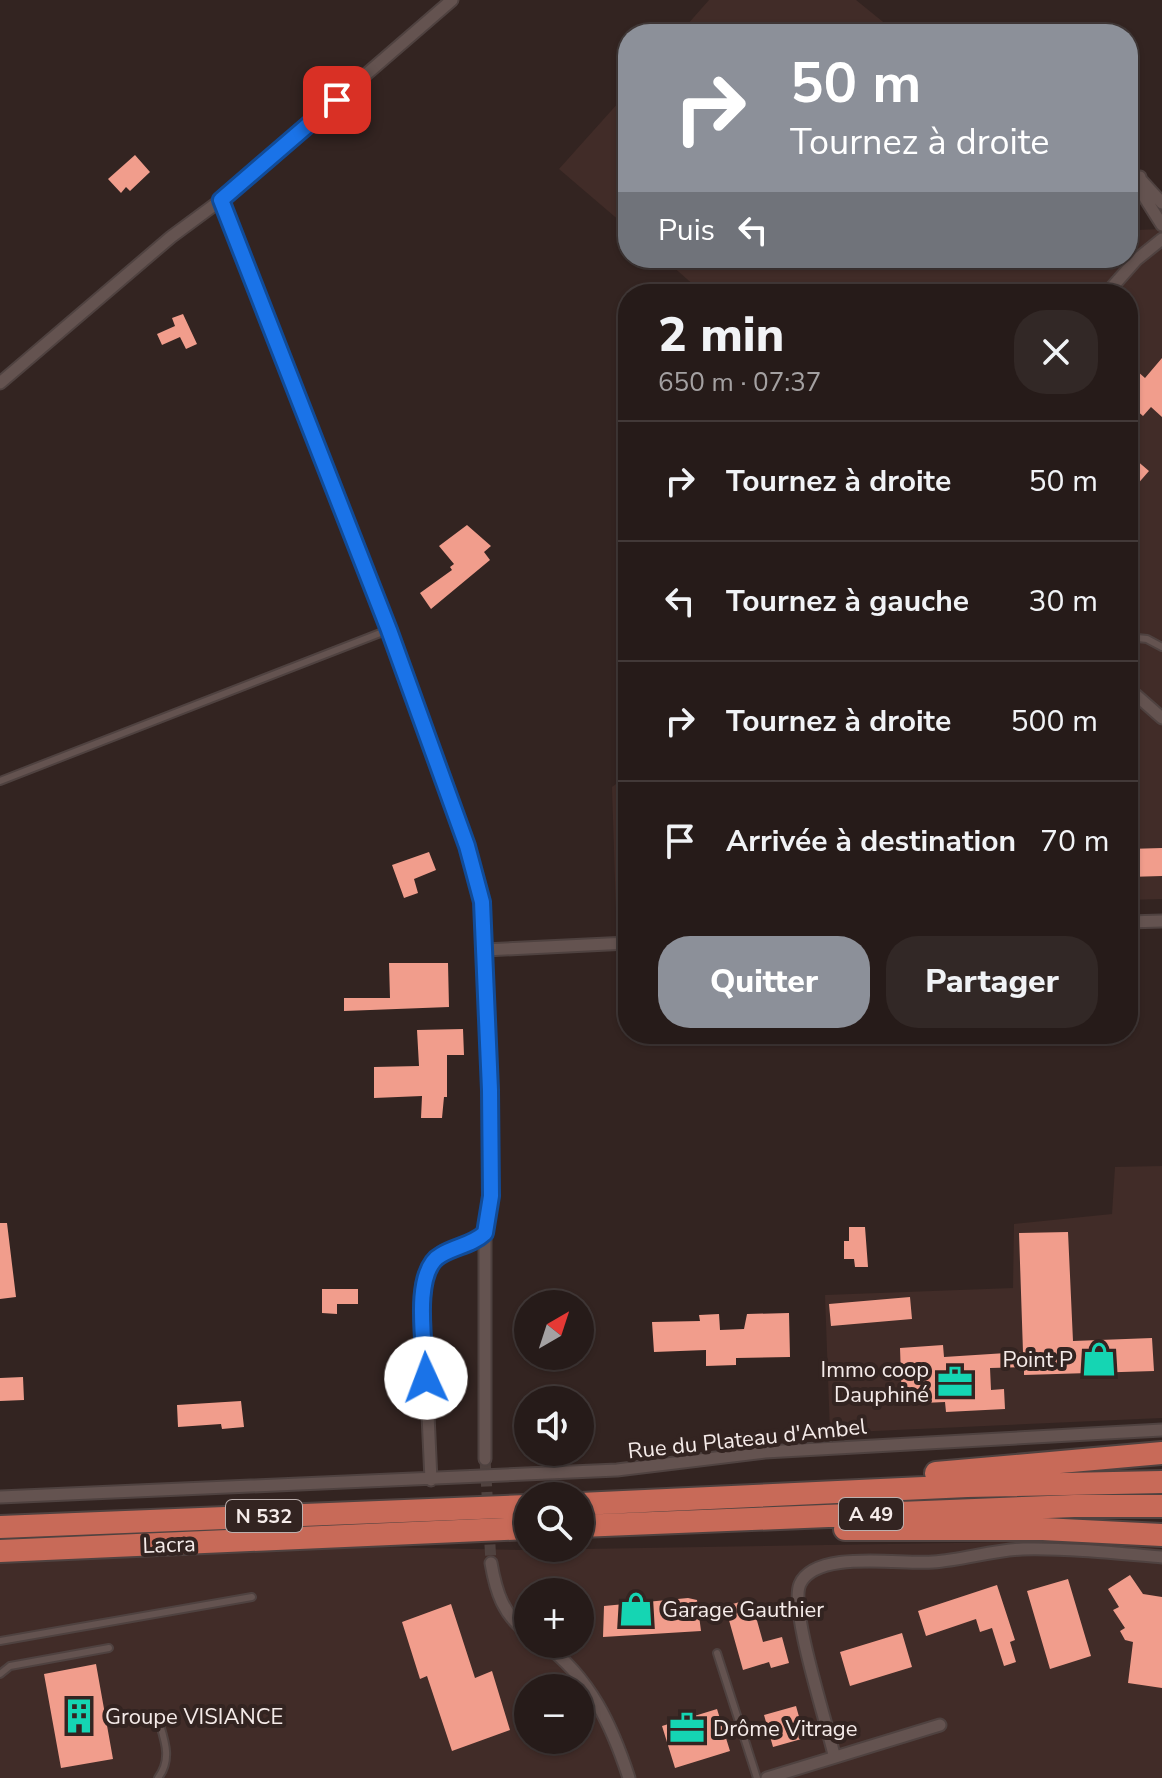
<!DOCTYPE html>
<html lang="fr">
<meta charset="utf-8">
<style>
body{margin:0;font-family:"Nunito Sans",sans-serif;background:#322826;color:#f1f3f6;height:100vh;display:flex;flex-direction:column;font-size:30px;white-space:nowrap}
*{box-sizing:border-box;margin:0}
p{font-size:26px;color:#a4a1a2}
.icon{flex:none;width:44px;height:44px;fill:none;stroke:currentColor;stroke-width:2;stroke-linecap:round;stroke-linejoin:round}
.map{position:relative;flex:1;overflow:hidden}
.details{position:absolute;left:618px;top:284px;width:520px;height:760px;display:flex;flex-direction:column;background:#261b19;border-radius:32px;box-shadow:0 2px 6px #0004,0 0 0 2px #423938}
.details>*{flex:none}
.guide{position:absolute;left:618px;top:24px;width:520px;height:244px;border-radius:32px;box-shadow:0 2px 6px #0004,0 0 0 2px #423938;background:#8c9099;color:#fff;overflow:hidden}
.needle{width:52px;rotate:39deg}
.buttons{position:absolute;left:514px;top:1290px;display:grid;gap:16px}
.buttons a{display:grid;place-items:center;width:80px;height:80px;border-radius:50%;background:#261b19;box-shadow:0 2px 6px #0004,0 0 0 2px #423938;font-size:40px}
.pin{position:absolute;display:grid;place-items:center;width:68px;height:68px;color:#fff;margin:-34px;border-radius:16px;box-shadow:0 4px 12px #0006}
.me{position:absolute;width:88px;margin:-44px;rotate:358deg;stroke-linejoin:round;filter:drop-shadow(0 0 6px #0008)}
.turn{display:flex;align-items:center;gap:28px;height:168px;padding:0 40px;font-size:36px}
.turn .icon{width:104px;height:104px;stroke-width:2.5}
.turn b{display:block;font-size:56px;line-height:68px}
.then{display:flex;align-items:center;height:76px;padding:0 40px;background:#0003;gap:16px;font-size:30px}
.round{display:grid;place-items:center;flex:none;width:84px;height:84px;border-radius:32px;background:#322826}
.summary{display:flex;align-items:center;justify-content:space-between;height:136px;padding:0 40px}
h1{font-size:48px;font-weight:800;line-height:60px}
.primary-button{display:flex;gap:16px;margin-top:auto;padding:16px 40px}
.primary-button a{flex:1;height:92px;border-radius:32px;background:#8c9099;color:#fff;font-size:32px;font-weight:800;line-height:92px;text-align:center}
.primary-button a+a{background:#322826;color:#f1f3f6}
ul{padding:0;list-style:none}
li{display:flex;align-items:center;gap:24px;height:120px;padding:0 40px;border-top:2px solid #423938}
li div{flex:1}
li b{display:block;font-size:30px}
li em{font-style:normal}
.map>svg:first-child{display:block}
.built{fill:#412c28;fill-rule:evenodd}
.building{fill:#f19d8c}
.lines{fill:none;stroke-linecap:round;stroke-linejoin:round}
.street-tunnel{stroke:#50423f;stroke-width:11;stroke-dasharray:11 5.5;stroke-linecap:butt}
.lane-casing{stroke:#4f4240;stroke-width:10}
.street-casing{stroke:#4f4240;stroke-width:15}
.highway-casing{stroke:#4f4240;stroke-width:26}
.lane{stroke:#645350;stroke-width:6}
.street{stroke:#645350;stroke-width:11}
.highway{stroke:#c86a58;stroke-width:22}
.route-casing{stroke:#114b97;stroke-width:20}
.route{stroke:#1a73e8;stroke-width:14}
.labels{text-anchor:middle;stroke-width:8;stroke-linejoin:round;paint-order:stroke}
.shield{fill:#332421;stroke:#bbafad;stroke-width:2}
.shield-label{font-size:20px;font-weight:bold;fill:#f5ebe9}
.poi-label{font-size:22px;fill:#f5ebe9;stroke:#332421;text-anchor:start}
.street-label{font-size:22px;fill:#f5ebe9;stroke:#332421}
</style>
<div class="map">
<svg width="1162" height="1778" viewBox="0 0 1162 1778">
<rect width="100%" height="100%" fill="#332421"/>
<path class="built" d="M709,0H856L898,34H679Z
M628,92V228L559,169Z
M1128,223L1136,230L1162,229V899L1128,900V294H704L663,258H1128Z
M628,775V912H616L612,787Z
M1162,1166V1418L830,1433L825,1295L1013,1288L1014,1224L1112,1214L1115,1167Z
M1079,1541L1162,1549V1778H0V1564L128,1542L522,1550ZM528,1592H580V1644H528ZM528,1688H580V1740H528Z"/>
<path class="building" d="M135,155L150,172L130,191L126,187L121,193L108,179Z
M183,314L197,344L186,349L180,337L162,345L157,334L175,326L172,318Z
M1162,358V417L1151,407L1143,416L1128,403V363L1145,378Z
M1128,453L1149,471L1128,495Z
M467,525L491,546L484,552L490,560L431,609L420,593L452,570L450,567L454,564L439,546Z
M1162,848V876L1128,877V849Z
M429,852L436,870L414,879L418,893L404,898L392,865Z
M389,963H448L449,1007L344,1011V998H390Z
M463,1029L464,1055H447V1097H444L442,1118H421L422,1096L374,1098V1067L419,1066L417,1030Z
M0,1223H7L16,1297L0,1299Z
M849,1227H865L868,1267H855L854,1259H844V1241H849Z
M1068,1232L1073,1341L1152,1338L1154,1371L1024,1375V1367L990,1368L991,1390L1004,1389L1005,1409L946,1412L945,1402L902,1404L900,1348L943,1345L944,1357L1023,1352L1019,1233Z
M322,1289H358V1304H337V1314L322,1313Z
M910,1297L912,1319L831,1326L829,1304Z
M789,1313L790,1357L736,1358V1365L706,1366V1350L654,1352L652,1322L700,1321L699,1315L719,1314L720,1330L744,1329L747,1314Z
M23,1377L24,1400L0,1401V1378Z
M241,1401L244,1427L222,1429L221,1424L178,1427L177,1405Z
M1130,1575L1143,1594L1162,1597V1688L1128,1683L1133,1642L1125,1640L1120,1631L1125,1628L1113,1610L1119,1607L1108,1589Z
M1068,1579L1091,1656L1050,1669L1027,1591Z
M997,1585L1015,1640L1010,1642L1016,1662L1004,1666L992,1628L980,1632L976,1619L926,1636L918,1611Z
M688,1598L697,1600L701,1631L603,1637L604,1606Z
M751,1599L763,1642L782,1637L789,1663L771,1668L769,1662L743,1670L725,1606Z
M451,1604L475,1678L492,1671L510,1730L452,1751L427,1676L420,1679L402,1622Z
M902,1633L912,1667L850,1686L840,1652Z
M96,1664L113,1759L61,1768L44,1674Z
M796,1706L805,1738L773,1747L764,1715Z
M717,1709L730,1751L675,1768L662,1726Z"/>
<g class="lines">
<path class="street-tunnel" d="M485,1459L488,1511
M489,1528L491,1563"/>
<g class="lane-casing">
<path id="lane" d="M1128,637L1147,639L1162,647
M0,781L388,630
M0,1641L252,1597
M717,1653L757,1778
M0,1674L10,1666L109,1648
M158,1778C171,1761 166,1744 160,1725"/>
</g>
<g class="street-casing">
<path id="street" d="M1140,177L1145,198L1162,225
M1141,180L1162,203
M221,200L389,630L467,846L482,902L490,1090L491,1196L485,1233V1459
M1106,294L1136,260L1162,239
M0,383L171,237L221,200L452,0
M1128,688L1162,718
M1128,922L1162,921
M485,950L628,943
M431,1480L422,1284C434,1246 459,1255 485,1233
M0,1497L617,1470L765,1452L1162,1430
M491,1563C496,1592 503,1615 528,1633
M544,1644C590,1677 612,1726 629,1778
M834,1755C827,1723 789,1608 800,1584C816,1549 901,1565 933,1562C963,1560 993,1550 1023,1549C1069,1548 1116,1553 1162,1557
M767,1778L940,1725"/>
</g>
<g class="highway-casing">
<path id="highway" d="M936,1473L1162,1453
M580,1504L967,1486L1162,1482
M580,1526L1074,1506H1162
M0,1527L528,1506
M845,1529H1043L1162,1535
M0,1551L528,1528"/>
</g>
<use href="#lane" class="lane"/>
<use href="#street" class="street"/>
<use href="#highway" class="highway"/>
</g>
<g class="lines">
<g class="route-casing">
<path id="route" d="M337,100L221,200L389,630L467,846L482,902L490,1090L491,1196L485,1233C472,1245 456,1246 441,1255C411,1271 425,1348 426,1378"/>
</g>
<use href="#route" class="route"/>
</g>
<defs>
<g id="shop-bare" transform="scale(2.76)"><path d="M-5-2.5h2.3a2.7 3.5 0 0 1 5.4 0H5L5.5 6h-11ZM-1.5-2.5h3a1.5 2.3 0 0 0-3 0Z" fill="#15d5b3" stroke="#332421" stroke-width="2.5" paint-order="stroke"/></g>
<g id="office-bare" transform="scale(2.76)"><path d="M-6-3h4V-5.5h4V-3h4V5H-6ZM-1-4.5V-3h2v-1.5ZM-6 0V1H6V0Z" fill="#15d5b3" stroke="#332421" stroke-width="2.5" paint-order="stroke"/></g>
<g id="building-bare" transform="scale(2.76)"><path d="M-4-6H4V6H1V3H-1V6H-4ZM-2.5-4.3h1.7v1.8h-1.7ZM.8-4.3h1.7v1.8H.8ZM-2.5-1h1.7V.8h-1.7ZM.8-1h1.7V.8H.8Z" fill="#15d5b3" stroke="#332421" stroke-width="2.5" paint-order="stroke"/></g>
</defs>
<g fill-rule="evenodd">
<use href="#shop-bare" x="1099" y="1359"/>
<use href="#office-bare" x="955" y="1382"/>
<use href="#shop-bare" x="636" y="1609"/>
<use href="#building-bare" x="79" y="1716"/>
<use href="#office-bare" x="687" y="1728"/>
</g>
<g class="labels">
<g class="shield">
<rect x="839" y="1498" width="64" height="32" rx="6"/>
<rect x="226" y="1500" width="76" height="32" rx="6"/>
</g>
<g class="shield-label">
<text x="871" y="1521">A 49</text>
<text x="264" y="1523">N 532</text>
</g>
<g class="poi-label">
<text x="1073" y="1367" text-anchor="end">Point P</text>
<text x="929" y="1377" text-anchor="end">Immo coop<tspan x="929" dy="25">Dauphiné</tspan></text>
<text x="662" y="1617">Garage Gauthier</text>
<text x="105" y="1724">Groupe VISIANCE</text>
<text x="713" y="1736">Drôme Vitrage</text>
</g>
<g class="street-label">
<text transform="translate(747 1438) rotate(-6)" y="8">Rue du Plateau d'Ambel</text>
<text transform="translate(169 1544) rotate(-2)" y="8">Lacra</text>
</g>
</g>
</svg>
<div class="buttons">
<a><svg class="needle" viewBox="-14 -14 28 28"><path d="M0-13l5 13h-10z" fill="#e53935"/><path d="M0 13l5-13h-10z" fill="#a4a1a2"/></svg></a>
<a><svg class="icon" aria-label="sound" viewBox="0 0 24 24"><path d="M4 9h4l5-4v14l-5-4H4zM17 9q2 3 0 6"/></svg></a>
<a><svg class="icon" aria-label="search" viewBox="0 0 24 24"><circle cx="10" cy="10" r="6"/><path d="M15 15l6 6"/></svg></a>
<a>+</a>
<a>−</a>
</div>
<div class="pin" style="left:337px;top:100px;background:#d93025"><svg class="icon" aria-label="arrive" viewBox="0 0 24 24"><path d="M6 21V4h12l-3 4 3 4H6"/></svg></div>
<svg class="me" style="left:426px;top:1378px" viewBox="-20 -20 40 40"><circle r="19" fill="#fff"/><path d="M0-13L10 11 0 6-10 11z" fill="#1a73e8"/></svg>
<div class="guide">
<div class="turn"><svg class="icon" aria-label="right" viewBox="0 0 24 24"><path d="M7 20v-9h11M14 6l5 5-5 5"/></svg><div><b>50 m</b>Tournez à droite</div></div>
<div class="then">Puis<svg class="icon" aria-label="left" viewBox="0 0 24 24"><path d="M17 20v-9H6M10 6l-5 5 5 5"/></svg></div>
</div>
<section class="details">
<div class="summary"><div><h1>2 min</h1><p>650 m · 07:37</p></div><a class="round"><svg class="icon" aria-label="close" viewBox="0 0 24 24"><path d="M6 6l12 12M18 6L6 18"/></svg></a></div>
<ul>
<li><svg class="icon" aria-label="right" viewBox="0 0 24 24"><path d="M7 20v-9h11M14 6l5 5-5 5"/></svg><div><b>Tournez à droite</b></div><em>50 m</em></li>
<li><svg class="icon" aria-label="left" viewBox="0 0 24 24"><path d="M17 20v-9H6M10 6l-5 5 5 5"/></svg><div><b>Tournez à gauche</b></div><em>30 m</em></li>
<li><svg class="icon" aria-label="right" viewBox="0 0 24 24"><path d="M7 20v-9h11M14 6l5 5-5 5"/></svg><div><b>Tournez à droite</b></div><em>500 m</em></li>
<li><svg class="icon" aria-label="arrive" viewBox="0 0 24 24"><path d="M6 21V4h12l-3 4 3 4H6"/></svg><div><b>Arrivée à destination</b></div><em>70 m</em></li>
</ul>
<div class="primary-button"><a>Quitter</a><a>Partager</a></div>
</section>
</div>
